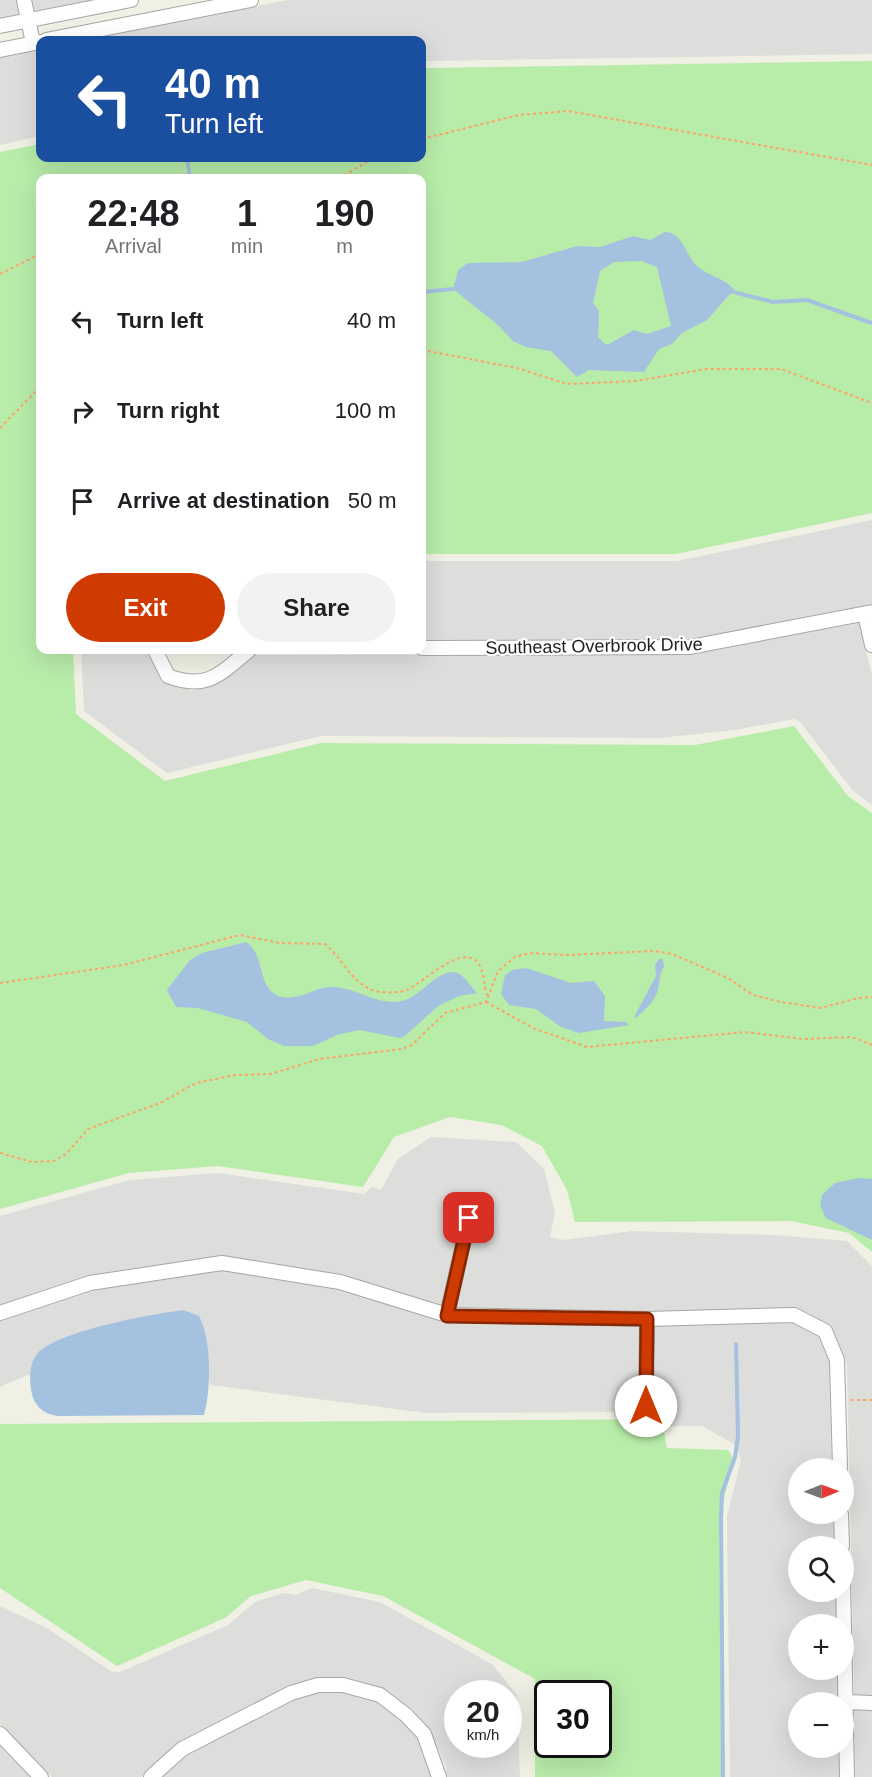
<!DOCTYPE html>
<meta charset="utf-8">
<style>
body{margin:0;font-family:Arial,sans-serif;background:#f2f2f2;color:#202124;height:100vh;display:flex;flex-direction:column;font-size:22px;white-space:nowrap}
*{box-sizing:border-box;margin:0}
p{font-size:20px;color:#757577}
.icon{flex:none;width:33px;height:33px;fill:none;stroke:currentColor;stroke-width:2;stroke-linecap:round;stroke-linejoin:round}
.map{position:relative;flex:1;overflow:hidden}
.sheet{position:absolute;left:36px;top:174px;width:390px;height:480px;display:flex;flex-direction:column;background:#fff;border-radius:12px;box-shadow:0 6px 24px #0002}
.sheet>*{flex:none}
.hud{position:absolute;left:36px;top:36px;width:390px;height:126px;border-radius:12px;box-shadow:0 6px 24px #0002;background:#1a4fa0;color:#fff;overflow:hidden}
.needle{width:39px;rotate:89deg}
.tools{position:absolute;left:788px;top:1458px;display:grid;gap:12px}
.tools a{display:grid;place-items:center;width:66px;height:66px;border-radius:50%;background:#fff;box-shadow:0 6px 24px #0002;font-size:30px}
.speed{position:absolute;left:444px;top:1680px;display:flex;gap:12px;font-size:30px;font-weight:700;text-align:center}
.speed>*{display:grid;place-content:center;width:78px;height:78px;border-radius:50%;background:#fff;box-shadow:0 6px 24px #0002;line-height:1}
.speed small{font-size:15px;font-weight:400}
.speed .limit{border:3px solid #111;border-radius:9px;background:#fff;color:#111}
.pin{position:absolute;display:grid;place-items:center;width:51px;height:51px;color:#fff;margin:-26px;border-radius:12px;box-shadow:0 3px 9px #0006}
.me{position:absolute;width:66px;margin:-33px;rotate:0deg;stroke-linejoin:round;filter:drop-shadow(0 0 4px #0008)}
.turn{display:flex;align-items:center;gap:21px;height:126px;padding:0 30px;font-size:27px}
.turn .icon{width:78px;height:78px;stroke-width:2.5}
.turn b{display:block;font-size:42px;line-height:51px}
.eta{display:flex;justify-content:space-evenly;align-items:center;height:102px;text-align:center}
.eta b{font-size:36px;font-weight:800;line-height:42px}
.button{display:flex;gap:12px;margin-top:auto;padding:12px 30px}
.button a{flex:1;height:69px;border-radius:36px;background:#cf3a00;color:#fff;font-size:24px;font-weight:800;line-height:69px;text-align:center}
.button a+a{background:#f2f2f2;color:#202124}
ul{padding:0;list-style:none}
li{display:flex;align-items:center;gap:18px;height:90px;padding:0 30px}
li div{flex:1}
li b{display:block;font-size:22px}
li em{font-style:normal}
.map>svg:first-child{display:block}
.residential{fill:#dddddc;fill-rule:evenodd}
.grass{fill:#b8eca9;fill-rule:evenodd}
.water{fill:#a4c1df;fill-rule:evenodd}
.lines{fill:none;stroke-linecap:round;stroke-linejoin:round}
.stream{stroke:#a4c1df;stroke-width:4}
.minor-casing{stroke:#a6a6a6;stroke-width:16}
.path{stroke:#ffa268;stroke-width:2;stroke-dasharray:3 3;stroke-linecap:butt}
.minor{stroke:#fff;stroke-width:14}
.route-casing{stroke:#872600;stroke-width:15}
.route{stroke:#cf3a00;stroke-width:10}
.labels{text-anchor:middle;stroke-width:4.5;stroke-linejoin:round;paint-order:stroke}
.street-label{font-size:18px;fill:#1f1f1f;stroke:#fff}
</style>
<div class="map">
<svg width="872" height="1777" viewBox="0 0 872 1777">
<rect width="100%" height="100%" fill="#f0f0e5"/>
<path class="residential" d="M0,0H16L19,15L0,19Z
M32,0H95L34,12Z
M288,0H872V54L422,61V40H82Z
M40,49V136L0,145V57Z
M872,520V605L689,640L422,641V561H678Z
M859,622L872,675V805L853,791L801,723L795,719L734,730L659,738L321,736L167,773L84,711L81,650H147L161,680L191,691L214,685L254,655L690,654Z
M431,1137L516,1142L544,1169L555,1213L550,1237L564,1240L632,1231L772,1235L847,1241L872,1266V1696L854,1695L847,1364L832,1329L798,1309L647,1312L456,1309L478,1213L463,1210L441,1306L341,1275L220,1256L89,1276L0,1306V1216L130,1180L218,1173L364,1194L372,1187L381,1190L398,1159Z
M222,1270L337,1289L453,1324L639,1326V1412L427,1413L210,1385L202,1322L183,1310L153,1315L54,1342L37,1354L30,1374L0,1387V1321L92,1290Z
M792,1322L819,1336L829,1361L832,1468H798V1514H833L834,1546H798V1592H836V1624H798V1670H838L839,1702H798V1748H839V1777H730L727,1517L741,1459L734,1444L702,1426H671L666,1413L654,1411V1325Z
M312,1588L380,1602L492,1664L517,1695L520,1777H446V1767L430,1730L412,1709L382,1689L346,1679L315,1678L287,1687L178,1743L141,1777H52L0,1724V1606L47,1628L112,1672H120L228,1625L255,1602L284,1593L296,1595ZM458,1694H508V1744H458Z
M319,1692H342L376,1702L401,1720L417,1738L431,1777H162L187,1755L294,1700Z
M854,1709L872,1710V1777H855Z
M0,1745L31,1777H0Z"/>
<path class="grass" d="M872,61V513L676,554H422V178H40V650H73L76,714L165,781L321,743L695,745L794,726L848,796L872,813V1252L849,1233L791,1221L575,1222L567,1190L542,1146L501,1125L450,1117L394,1137L363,1187L218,1166L129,1173L0,1209V152L40,144V158H422V68Z
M662,1419L667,1448L728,1450L734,1460L719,1517L722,1777H535V1679L383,1596L306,1580L251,1596L225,1618L117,1666L0,1588V1424ZM548,1694H598V1744H548Z"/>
<path class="water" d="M665,232C684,233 685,255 697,266C709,277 727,278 737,293L730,294L707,320L682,333L672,344L659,349L644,372L589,370L577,377L551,351L526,347L513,341L498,325L453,289L458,270L468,263L522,262L577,246L600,247L633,236L650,240ZM641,261L657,267L671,326L647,334L634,330L609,344H605L598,337L599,311L593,303L600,271L614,262Z
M246,942C266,954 256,991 282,997C301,1001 317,985 335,987C359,989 378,1006 402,1001C422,996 434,972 454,972C463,973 471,987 477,993L459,996L438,1006L405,1036L400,1038L359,1030L337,1035L313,1046H284L268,1039L247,1022L198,1008L176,1007L167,990L190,960L202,953Z
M659,959H663L664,967C658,974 661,985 656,995C652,1004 643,1011 636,1018L634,1017L656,976L655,965Z
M526,968L571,983L594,981L605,996L604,1021L626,1022L629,1025L579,1033L561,1027L536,1009L509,1005L501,994L505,975L512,970Z
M859,1178L872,1179V1240L826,1218L820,1206L822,1195L835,1183Z
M183,1310L199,1316C212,1340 211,1389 204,1415L58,1416C42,1414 33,1405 31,1389C29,1377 30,1363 37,1354C56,1331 153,1314 183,1310Z"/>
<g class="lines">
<path class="stream" d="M187,158L190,178
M422,292L453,289
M737,293L773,302L807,300L872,323
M723,1777L721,1518L722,1493L735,1457L738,1436L736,1344"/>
<g class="minor-casing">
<path id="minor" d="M24,0L33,43
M0,26L131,0
M46,40L251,0
M0,50L40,42
M865,614L872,645
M422,648L690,647L872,612
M155,650L168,676C207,691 220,674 249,650
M0,1313L90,1283L222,1263L340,1282L447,1315L647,1319L794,1315L825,1331L837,1360L840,1468
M447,1315L469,1218
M646,1406L647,1319
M841,1514L842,1546
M843,1579L847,1777
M847,1702L872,1703
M0,1734L41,1777
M151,1777L182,1749L291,1693L318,1685H343L380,1695L406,1715L424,1734L439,1777"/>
</g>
<path class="path" d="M422,139L519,115L568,111L872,165
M339,178L374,158
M0,274L40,254
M422,350L517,368L567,384L636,381L706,369H781L872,403
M0,428L40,387
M0,983L124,965L240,935L279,943L325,944C343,959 351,983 375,991C385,993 397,993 407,990C423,983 463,941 479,964C484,972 484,986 487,995
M486,1002L533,1028L587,1047L745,1032L803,1039L852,1037L872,1045
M0,1153L32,1162L54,1161L66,1154L88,1129L160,1103L196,1083L235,1075L271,1074L319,1059L402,1049L412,1045L445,1013L486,1002L498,971L515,957L530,953L567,955L654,951L672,954L728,978L753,995L781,1002L821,1008L858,998L872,997
M851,1400H872"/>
<use href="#minor" class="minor"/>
</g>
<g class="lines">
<g class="route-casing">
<path id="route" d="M469,1218L447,1316L647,1319L646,1406"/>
</g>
<use href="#route" class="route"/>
</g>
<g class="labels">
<g class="street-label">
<text transform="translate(594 646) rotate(-1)" y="6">Southeast Overbrook Drive</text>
</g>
</g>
</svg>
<div class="tools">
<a><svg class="needle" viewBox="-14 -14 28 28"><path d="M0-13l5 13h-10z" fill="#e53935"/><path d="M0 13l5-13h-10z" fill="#757577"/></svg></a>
<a><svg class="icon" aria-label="search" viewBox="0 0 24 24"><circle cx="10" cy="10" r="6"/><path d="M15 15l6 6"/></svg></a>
<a>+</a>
<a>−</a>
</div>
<div class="speed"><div>20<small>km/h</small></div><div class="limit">30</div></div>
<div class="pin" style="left:469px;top:1218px;background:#d93025"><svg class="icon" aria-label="arrive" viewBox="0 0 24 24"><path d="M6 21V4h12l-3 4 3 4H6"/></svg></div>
<svg class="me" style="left:646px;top:1406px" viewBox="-20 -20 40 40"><circle r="19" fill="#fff"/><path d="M0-13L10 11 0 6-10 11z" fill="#cf3a00"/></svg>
<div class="hud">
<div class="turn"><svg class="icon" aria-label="left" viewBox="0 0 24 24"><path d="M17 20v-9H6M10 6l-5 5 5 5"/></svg><div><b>40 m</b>Turn left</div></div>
</div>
<section class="sheet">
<div class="eta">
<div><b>22:48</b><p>Arrival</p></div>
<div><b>1</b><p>min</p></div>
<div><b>190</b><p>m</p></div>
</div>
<ul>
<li><svg class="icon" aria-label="left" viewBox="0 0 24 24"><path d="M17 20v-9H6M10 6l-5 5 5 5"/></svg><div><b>Turn left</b></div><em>40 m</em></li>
<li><svg class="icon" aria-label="right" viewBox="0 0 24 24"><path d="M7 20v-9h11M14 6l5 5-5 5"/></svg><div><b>Turn right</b></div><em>100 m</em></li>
<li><svg class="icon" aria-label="arrive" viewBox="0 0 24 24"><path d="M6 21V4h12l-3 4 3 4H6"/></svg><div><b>Arrive at destination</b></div><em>50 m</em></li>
</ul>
<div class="button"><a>Exit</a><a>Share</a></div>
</section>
</div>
